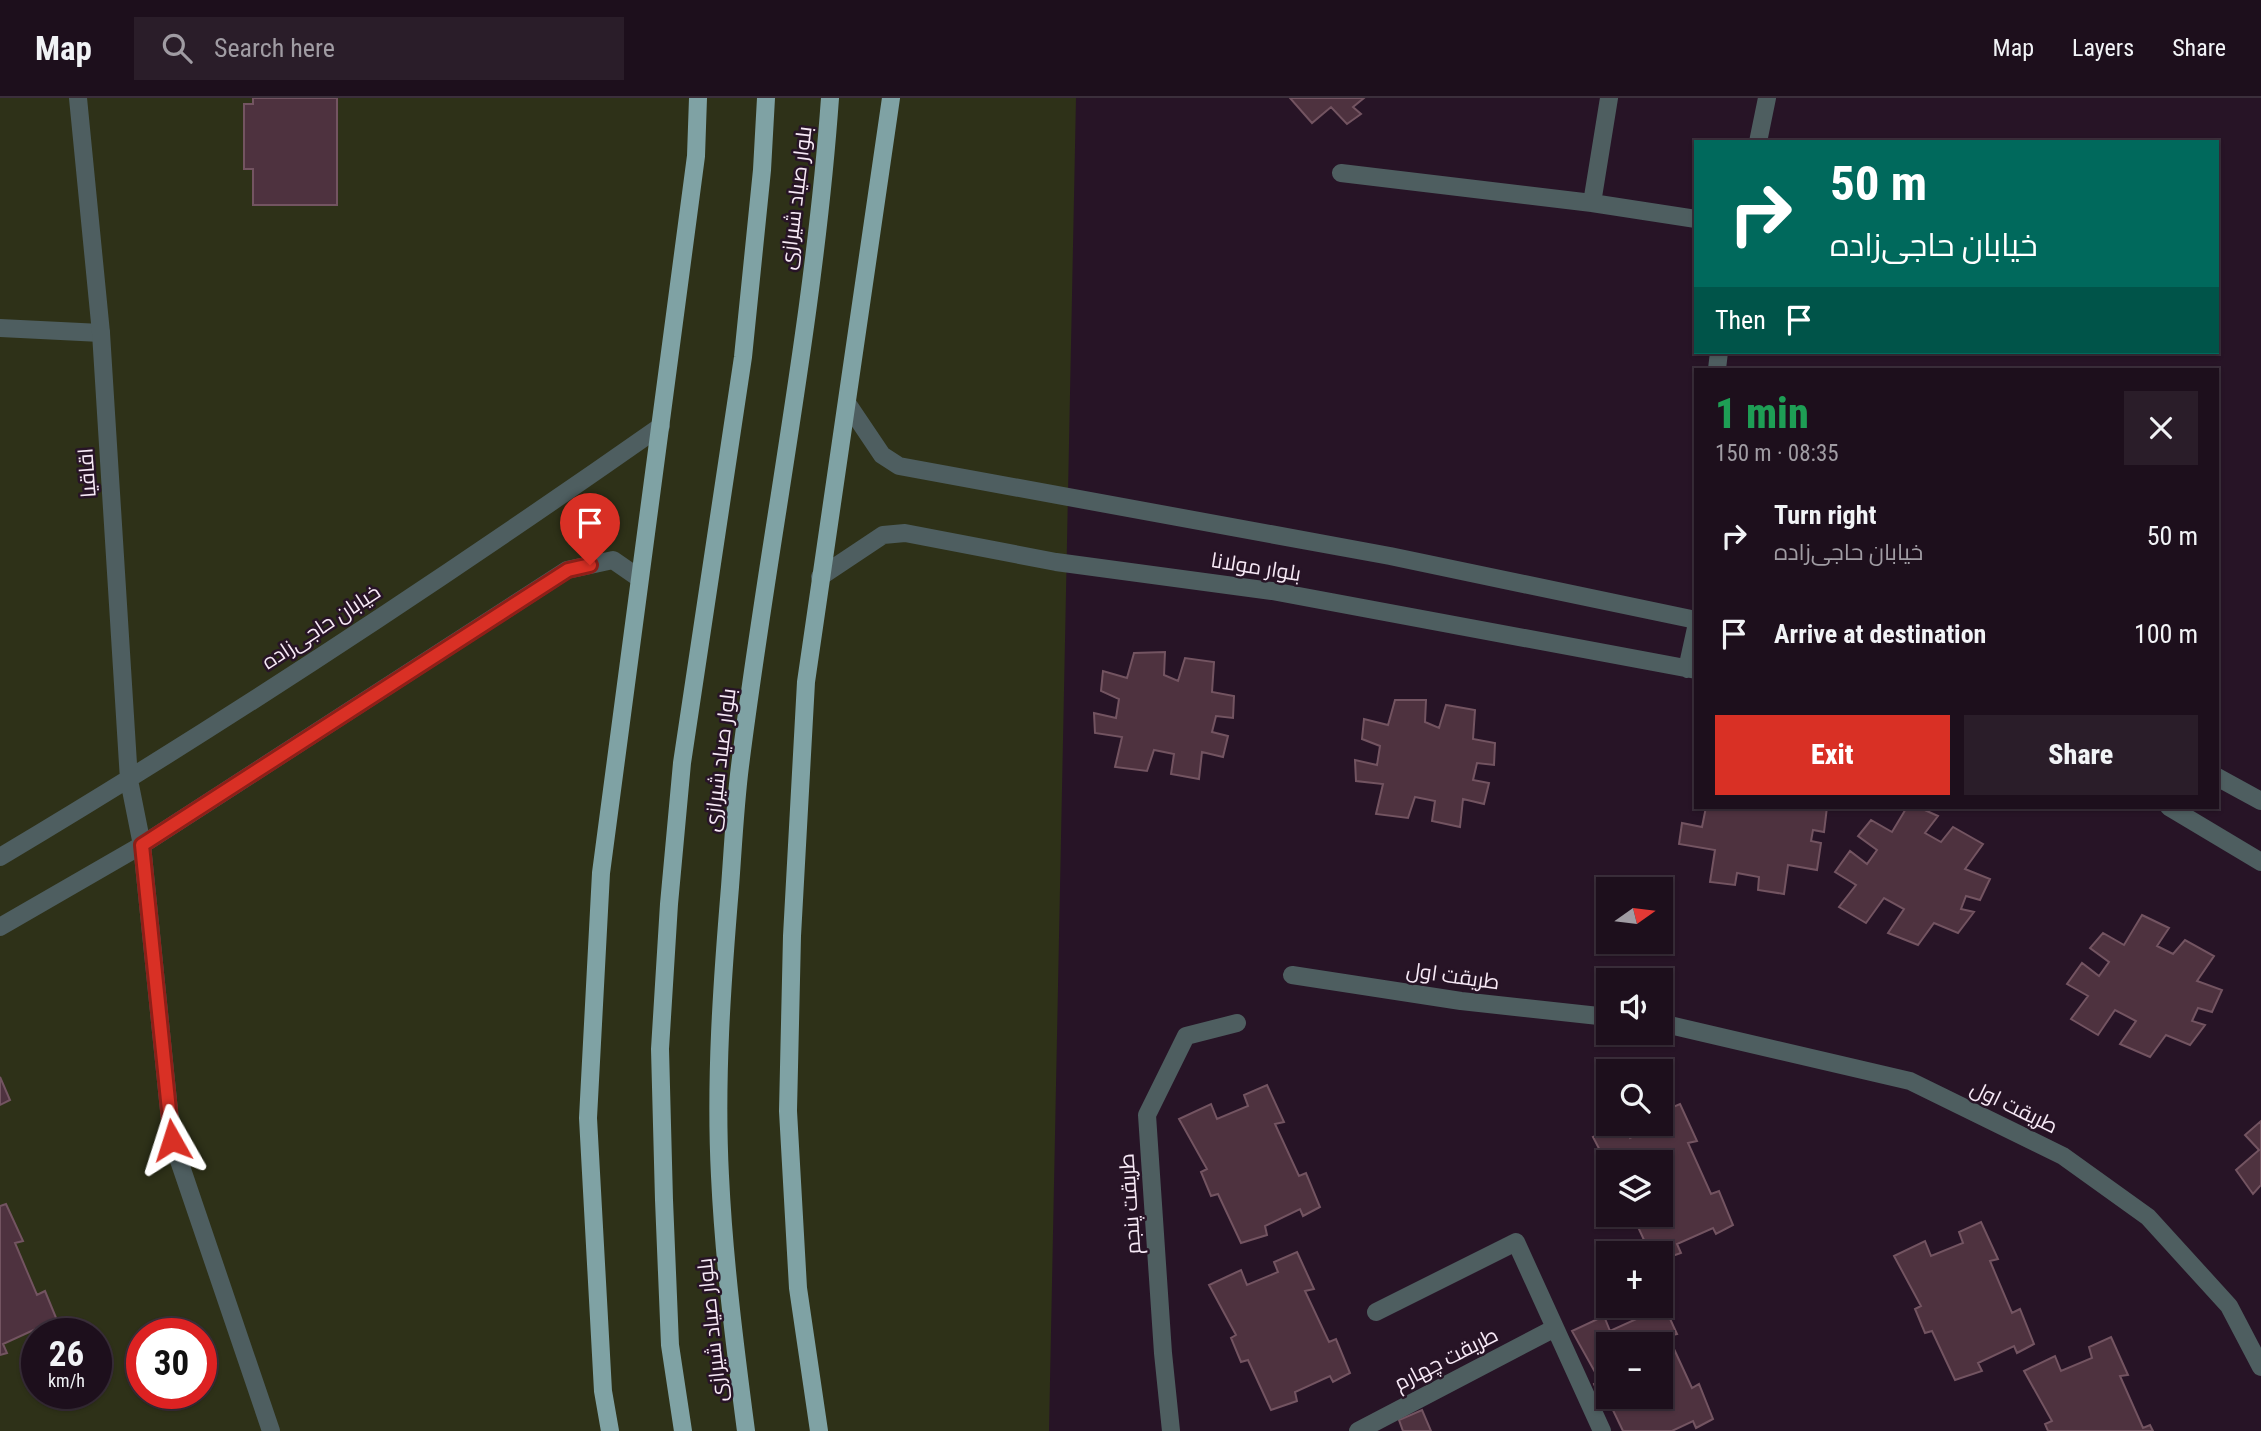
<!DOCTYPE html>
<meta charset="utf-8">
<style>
body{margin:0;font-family:"Roboto Condensed",Cairo,sans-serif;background:#2a1d29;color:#f1f3f6;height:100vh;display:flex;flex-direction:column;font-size:26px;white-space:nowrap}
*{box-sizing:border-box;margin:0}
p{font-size:23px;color:#a09ca3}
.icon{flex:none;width:38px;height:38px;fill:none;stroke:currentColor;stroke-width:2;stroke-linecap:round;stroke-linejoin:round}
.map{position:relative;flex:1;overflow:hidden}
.details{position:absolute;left:1694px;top:270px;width:525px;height:441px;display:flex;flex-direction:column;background:#1d0f1c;border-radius:0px;box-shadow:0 2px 5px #0004,0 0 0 2px #3b2f3b}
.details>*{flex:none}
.guide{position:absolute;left:1694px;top:42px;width:525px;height:214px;border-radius:0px;box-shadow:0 2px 5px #0004,0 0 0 2px #3b2f3b;background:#00695c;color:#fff;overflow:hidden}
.needle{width:46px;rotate:76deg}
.controls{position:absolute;left:1596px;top:779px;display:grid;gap:14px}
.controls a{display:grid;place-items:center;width:77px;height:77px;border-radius:0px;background:#1d0f1c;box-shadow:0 2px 5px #0004,0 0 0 2px #3b2f3b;font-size:35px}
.speed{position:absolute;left:21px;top:1220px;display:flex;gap:14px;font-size:35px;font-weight:700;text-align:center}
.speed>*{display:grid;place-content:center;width:91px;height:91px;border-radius:50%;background:#1d0f1c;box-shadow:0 2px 5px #0004,0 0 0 2px #3b2f3b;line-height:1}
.speed small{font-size:18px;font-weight:400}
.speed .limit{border:10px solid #d22;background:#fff;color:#111}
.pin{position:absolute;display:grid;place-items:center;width:60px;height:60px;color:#fff;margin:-72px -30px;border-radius:50% 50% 50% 0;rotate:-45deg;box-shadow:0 0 7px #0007}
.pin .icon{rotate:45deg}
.me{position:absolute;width:77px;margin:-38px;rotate:354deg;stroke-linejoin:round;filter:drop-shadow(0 0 5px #0008)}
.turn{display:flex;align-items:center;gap:24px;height:147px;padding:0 21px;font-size:32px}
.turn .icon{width:91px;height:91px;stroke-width:2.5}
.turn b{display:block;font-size:49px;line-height:60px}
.then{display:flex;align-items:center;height:66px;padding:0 21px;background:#0003;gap:14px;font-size:26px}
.round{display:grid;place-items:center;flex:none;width:74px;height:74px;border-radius:0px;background:#2a1d29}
.headline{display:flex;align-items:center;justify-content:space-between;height:119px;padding:0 21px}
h1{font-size:42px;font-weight:800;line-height:52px;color:#1e9e55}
.button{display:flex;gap:14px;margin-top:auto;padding:14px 21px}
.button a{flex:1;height:80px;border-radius:0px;background:#d93025;color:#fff;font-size:28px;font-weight:800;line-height:80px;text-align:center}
.button a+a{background:#2a1d29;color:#f1f3f6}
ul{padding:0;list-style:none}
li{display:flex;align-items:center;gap:21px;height:98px;padding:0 21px}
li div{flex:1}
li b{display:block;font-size:26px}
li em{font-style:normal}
header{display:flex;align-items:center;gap:42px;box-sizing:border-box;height:98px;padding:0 35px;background:#1d0f1c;border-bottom:2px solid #3b2f3b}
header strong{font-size:33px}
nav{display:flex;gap:38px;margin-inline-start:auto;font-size:24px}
.search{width:490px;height:63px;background:#2a1d29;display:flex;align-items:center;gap:18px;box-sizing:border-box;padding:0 24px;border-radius:0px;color:#a09ca3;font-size:26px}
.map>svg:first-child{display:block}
.green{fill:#2e3118;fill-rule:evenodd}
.building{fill:#4e323f;stroke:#735461;stroke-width:2;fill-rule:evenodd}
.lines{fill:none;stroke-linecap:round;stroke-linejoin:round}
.minor{stroke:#4e5e60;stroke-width:18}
.tertiary{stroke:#4e5e60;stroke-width:18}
.primary{stroke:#7fa2a4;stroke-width:18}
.route-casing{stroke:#8d1f18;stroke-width:18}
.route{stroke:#d93025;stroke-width:12}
.labels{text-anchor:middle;stroke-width:5;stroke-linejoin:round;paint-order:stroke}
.street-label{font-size:21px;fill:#f7e9f6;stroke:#271426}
</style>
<header>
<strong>Map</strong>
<div class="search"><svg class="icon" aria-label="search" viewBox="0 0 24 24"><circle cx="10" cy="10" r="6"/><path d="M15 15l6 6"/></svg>Search here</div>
<nav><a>Map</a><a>Layers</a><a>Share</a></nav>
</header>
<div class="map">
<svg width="2261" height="1333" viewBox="0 0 2261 1333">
<rect width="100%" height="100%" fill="#271426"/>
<path class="green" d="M0,0H1076L1049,1333H0ZM37,1236H96V1295H37ZM142,1236H201V1295H142Z"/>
<path class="building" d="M253,0H337V107H253V71H244V6H253Z
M1290,0H1364L1353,9L1361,16L1347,26L1331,9L1312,25Z
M1165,554L1164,577L1178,583L1185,560L1214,564L1212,594L1234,598L1233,620L1216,618L1212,634L1228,638L1223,659L1202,654L1199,681L1171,676L1174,656L1154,652L1147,673L1115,669L1122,639L1095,635L1094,615L1116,620L1119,601L1101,593L1103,573L1127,580L1134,555Z
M1395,602H1426L1425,624L1439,630L1446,607L1475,612L1473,641L1495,645L1494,667L1477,665L1473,682L1489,685L1484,706L1463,701L1460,729L1432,723L1435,703L1415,699L1408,720L1376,716L1383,686L1356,683L1355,662L1377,667L1380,648L1362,641L1364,621L1388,627Z
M1706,709H1827L1824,734L1813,732L1811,743L1821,745L1817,772L1788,767L1784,796L1758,792L1759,779L1737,775L1735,787L1710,784L1715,752L1679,746L1682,725L1702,729Z
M1907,709H1918L1938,718L1925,735L1941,744L1953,729L1983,746L1965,771L1990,781L1980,802L1966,798L1961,811L1974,814L1958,835L1934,825L1918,847L1888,835L1904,811L1884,800L1866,825L1839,809L1856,787L1835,774L1850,753L1867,766L1877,752L1858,738L1871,722L1892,734Z
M2142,817L2169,830L2157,848L2173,856L2185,842L2214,858L2197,883L2222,892L2212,914L2198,910L2192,923L2205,927L2190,947L2166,937L2150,959L2120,946L2136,923L2115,912L2098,937L2071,921L2088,898L2067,886L2082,865L2099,878L2109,864L2090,850L2103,835L2124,847Z
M0,979L10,1002L0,1007Z
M1267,987L1284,1024L1275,1026L1299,1078L1306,1075L1320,1109L1303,1118L1300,1111L1265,1128L1267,1137L1241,1145L1218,1096L1211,1098L1201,1074L1207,1071L1179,1021L1211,1006L1217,1021L1248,1008L1244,997Z
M1680,1006L1697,1043L1688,1045L1711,1096L1719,1093L1733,1127L1716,1136L1713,1130L1677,1146L1681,1155L1661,1162V1155H1650L1632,1116H1661V1064H1608V1068L1593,1039L1624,1026L1630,1040L1661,1026V1014Z
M2261,1023V1087L2253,1096L2236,1072L2259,1052L2245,1037Z
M6,1106L23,1143L15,1145L37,1197L45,1193L59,1227L44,1236L38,1230L3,1246L7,1255L0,1257V1108Z
M1981,1124L1998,1161L1990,1163L2012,1215L2020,1211L2034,1246L2017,1255L2014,1248L1978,1265L1982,1273L1955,1282L1932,1233L1925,1235L1915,1211L1921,1208L1894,1158L1925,1143L1931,1158L1963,1145L1959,1134Z
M1297,1154L1314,1191L1305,1193L1329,1244L1336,1241L1350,1275L1333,1284L1330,1278L1295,1294L1297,1303L1271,1312L1248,1262L1241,1264L1231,1240L1236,1237L1209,1187L1241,1172L1247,1187L1278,1174L1274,1164Z
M1661,1201L1677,1236L1668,1238L1692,1290L1699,1286L1713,1321L1696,1330L1693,1323L1672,1333H1623L1611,1308L1604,1310L1594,1286L1600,1283L1572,1233L1604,1218L1610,1233L1641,1219L1638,1209L1661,1208ZM1608,1246H1661V1298H1608Z
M2111,1239L2128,1277L2120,1278L2143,1330L2150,1327L2153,1333H2048L2045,1326L2052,1323L2024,1273L2055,1258L2061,1273L2092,1260L2089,1249Z
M1422,1312L1431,1333H1403L1399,1322Z"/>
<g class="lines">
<path class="minor" d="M1758,44L1767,0
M1341,75L1592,105L1696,121
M1592,105L1609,0
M0,230L101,235
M1717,271L1719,254
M847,305L882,357L899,368L1390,458L1696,522
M820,479L883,437L905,435L1056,464L1272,493L1696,572
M1687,571L1696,530
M2217,679L2261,703
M2169,709L2261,764
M142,747L172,1042L271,1333
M1292,877L1461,903L1608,919
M1661,925L1910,983L2063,1058L2148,1119L2229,1208L2261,1269
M1376,1214L1516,1144L1602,1333
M1171,1333L1163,1255L1147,1017L1186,938L1237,925
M1358,1333L1555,1230"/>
<path class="tertiary" d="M78,0L101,235L129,682L142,747
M0,759C225,625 447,478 661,328
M0,829L142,747L567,472L613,462L639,480"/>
<path class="primary" d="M610,1333L603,1293L588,1020L601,775L696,58L698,0
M683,1333L670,1247L664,1102L660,951L669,806L682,665L743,259L762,72L766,0
M746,1333C735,1249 724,1163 720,1078C715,982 722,885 730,789C733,749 735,708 740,668C768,445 814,224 830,0
M819,1333L798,1190L788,1013L792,838L806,584L891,0"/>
</g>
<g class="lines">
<g class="route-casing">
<path id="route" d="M172,1042L142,747L568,472L590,467"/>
</g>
<use href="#route" class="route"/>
</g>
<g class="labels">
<g class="street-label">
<text transform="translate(796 100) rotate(-83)" y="7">بلوار صیاد شیرازی</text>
<text transform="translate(87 375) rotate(-94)" y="7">اقاقیا</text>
<text transform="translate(1256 469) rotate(9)" y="7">بلوار مولانا</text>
<text transform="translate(321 529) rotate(-33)" y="7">خیابان حاجی‌زاده</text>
<text transform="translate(720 662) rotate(-83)" y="7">بلوار صیاد شیرازی</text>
<text transform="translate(1453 878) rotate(8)" y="7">طریقت اول</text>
<text transform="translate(2014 1009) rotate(26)" y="7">طریقت اول</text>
<text transform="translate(1130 1106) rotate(-94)" y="7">طریقت پنجم</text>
<text transform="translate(712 1232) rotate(-96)" y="7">بلوار صیاد شیرازی</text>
<text transform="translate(1446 1261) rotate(-27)" y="7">طریقت چهارم</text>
</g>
</g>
</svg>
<div class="controls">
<a><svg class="needle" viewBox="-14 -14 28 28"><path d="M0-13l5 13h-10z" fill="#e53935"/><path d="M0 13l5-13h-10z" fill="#a09ca3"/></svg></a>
<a><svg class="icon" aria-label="sound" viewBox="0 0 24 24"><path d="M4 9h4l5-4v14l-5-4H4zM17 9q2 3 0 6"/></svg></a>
<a><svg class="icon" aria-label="search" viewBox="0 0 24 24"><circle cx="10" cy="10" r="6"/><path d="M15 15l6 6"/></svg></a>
<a><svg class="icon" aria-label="layers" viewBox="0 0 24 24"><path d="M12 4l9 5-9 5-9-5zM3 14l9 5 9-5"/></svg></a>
<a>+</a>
<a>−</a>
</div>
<div class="speed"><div>26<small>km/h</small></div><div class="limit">30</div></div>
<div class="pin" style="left:590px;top:467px;background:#d93025"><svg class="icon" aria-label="arrive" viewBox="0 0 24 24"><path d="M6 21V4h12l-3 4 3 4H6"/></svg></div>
<svg class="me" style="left:172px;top:1042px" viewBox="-20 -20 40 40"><path d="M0-17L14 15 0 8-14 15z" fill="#d93025" stroke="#fff" stroke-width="4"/></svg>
<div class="guide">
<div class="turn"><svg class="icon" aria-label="right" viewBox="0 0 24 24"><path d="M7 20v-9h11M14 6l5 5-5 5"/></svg><div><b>50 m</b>خیابان حاجی‌زاده</div></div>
<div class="then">Then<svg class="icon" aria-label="arrive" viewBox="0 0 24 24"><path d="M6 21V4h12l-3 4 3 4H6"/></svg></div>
</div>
<section class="details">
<div class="headline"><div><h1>1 min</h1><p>150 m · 08:35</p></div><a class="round"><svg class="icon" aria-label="close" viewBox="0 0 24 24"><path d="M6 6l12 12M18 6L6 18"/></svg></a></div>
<ul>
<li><svg class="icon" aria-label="right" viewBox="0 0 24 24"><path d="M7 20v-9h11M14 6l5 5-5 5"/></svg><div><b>Turn right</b><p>خیابان حاجی‌زاده</p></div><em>50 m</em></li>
<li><svg class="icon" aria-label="arrive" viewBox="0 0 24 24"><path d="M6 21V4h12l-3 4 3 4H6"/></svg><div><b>Arrive at destination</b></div><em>100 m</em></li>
</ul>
<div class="button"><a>Exit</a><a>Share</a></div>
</section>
</div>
